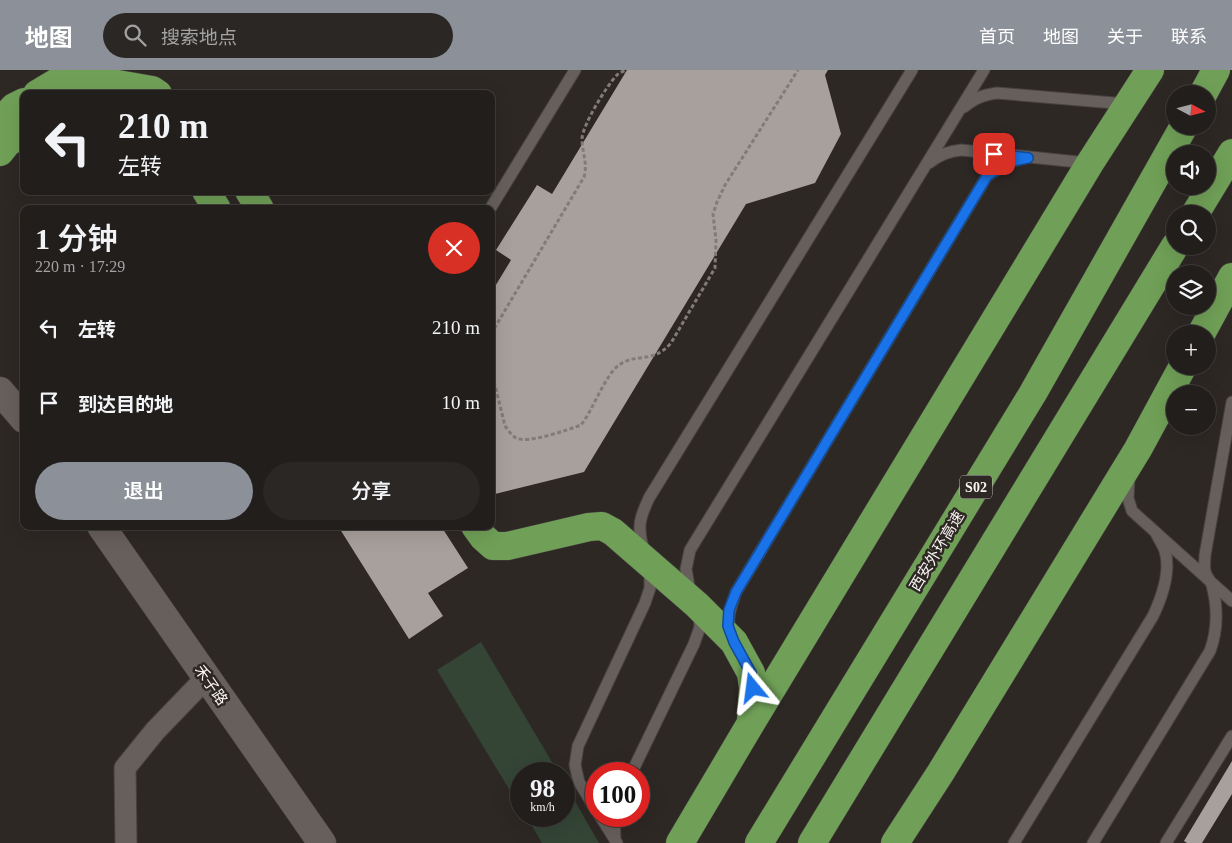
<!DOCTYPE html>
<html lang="zh">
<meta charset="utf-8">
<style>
body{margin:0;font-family:"Times New Roman","Noto Sans SC",serif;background:#2a2725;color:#f1f3f6;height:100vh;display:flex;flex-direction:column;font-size:19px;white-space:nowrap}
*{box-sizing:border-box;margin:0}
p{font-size:16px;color:#a2a2a3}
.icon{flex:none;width:28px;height:28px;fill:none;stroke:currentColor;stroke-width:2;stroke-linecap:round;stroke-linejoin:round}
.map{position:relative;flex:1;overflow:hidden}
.panel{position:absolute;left:20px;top:135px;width:475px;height:325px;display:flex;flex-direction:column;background:#221e1c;border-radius:10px;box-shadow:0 5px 20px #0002,0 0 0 1px #3f3c3b}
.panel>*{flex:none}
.hud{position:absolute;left:20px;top:20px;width:475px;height:105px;border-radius:10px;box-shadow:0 5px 20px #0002,0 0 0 1px #3f3c3b;background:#221e1c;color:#f1f3f6;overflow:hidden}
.needle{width:32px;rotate:97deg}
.buttons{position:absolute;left:1166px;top:15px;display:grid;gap:10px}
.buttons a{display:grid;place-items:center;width:50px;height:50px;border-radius:50%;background:#221e1c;box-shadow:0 5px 20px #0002,0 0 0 1px #3f3c3b;font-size:25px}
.speed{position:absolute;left:510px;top:692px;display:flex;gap:10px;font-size:25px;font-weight:700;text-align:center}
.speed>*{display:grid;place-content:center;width:65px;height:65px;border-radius:50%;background:#221e1c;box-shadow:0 5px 20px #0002,0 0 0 1px #3f3c3b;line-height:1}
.speed small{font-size:12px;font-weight:400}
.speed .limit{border:8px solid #d22;background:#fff;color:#111}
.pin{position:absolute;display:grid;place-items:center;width:42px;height:42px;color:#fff;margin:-21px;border-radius:10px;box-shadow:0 2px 8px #0006}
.me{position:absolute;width:55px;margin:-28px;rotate:344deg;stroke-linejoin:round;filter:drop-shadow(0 0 4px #0008)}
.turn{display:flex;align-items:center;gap:18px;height:105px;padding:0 15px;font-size:22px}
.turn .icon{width:65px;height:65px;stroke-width:2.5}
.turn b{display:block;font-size:35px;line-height:42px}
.round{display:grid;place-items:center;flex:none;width:52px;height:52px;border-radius:26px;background:#2a2725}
.summary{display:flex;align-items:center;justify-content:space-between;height:85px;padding:0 15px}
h1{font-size:30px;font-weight:600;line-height:38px}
.cta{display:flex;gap:10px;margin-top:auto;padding:10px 15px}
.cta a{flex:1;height:58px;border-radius:30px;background:#8c9099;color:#fff;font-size:20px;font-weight:600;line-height:58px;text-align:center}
.cta a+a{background:#2a2725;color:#f1f3f6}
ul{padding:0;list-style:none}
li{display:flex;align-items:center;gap:15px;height:75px;padding:0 15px}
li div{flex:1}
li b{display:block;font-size:19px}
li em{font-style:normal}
header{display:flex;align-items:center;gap:30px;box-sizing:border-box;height:70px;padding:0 25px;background:#8c9099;color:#fff}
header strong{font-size:24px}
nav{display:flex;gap:28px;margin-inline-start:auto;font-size:18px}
.search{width:350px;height:45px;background:#2a2725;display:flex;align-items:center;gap:12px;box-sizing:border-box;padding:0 18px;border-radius:28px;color:#a2a2a3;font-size:19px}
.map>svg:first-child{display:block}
.green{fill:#344536}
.building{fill:#a8a09c}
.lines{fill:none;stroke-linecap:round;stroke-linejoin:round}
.lane-casing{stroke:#484340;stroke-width:13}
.street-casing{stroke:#484340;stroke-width:23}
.secondary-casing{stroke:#484340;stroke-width:29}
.highway-casing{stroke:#484340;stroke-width:29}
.path{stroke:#817b79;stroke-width:3;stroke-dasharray:4 2.5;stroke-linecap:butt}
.lane{stroke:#675f5c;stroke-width:11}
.street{stroke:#675f5c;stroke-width:21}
.secondary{stroke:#675f5c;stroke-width:28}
.highway{stroke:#70a057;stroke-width:28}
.route-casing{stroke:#114b97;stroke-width:12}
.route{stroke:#1a73e8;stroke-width:9}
.labels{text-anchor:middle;stroke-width:5;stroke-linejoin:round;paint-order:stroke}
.shield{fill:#2e2825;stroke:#bbb7b4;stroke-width:1}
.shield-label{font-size:14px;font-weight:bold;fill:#f8f4f2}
.street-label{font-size:15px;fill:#f8f4f2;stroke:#2e2825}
</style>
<header>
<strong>地图</strong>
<div class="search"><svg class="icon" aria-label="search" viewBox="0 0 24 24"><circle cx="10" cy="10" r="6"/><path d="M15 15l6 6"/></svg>搜索地点</div>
<nav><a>首页</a><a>地图</a><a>关于</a><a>联系</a></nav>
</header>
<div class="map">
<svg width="1232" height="773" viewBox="0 0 1232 773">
<rect width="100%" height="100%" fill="#2e2825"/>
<path class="green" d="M481,572L559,704H521V739L437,600Z
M564,712L599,773H600H542L526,746H564Z"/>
<path class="building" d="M627,0H828L825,5L841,64L815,113L746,134L584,402L491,425V223L511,190L496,180L537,115L552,124Z
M338,456H441L468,498L428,523L443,546L409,569Z
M1232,691V724L1202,773H1187L1184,771Z"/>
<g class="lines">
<g class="lane-casing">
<path id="lane" d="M964,37C975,28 983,25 997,23L1126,34
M929,93C939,85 948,81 961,80L1088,93
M490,139L575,0
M1129,408L1128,428L1132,441L1232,531
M644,481C637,458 639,449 649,428L912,0
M690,522L686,499L690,480L984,0
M730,561C726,548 732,534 736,522L987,106L1009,92L1028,87
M631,704L694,574L700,557L699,543
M596,740L579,712L575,695L578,676L645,533L650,518V498
M600,746L617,773
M614,746L615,767
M1014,773L1153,546C1162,527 1171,502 1165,481C1163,475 1158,468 1156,463
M1093,773L1210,581C1218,559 1218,538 1212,515C1210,510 1206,506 1205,501C1204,496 1205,490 1205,485L1232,332
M1166,773L1232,666"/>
</g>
<g class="street-casing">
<path id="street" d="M126,773L125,698L155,661L206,608"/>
</g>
<g class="secondary-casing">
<path id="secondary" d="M0,321L24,349
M101,456L322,773"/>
</g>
<g class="highway-casing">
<path id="highway" d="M37,24L57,12H106L152,20L158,24
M1203,24L1216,0
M0,52L14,37L24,32
M0,82L8,72L24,64
M206,121L217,139
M249,121L260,139
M1195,144L1232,83
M1201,264L1232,207
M475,456L483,467L493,476H507L589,457L602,456L613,462L697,535L734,572L751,603L753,618L751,650
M680,773L751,653L1090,93L1150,0
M759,773L1033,323L1184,56
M812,773L1175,176
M895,773L941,702L1138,379L1183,296"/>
</g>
<path class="path" d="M491,264L584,107C588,93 582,83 582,69C582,56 607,15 617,5C620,2 624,1 627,0
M491,299L505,356C508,360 511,365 516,368C528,374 567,360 581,355C593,340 605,305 619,295C635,283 653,294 671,273L715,198L716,170L713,144L717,132L725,115L798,0"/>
<use href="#lane" class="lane"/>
<use href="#street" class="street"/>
<use href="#secondary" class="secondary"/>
<use href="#highway" class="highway"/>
</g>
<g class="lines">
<g class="route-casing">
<path id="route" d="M753,618L751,603L734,572L728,556L729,540L736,522L987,106L1009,92L1028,88L994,84"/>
</g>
<use href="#route" class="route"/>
</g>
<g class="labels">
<rect class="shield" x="960" y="405.5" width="32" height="23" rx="4"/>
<g class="shield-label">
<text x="976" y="422">S02</text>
</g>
<g class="street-label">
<text transform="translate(937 481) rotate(-59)" y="5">西安外环高速</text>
<text transform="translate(211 615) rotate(55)" y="5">禾子路</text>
</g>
</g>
</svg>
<div class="buttons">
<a><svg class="needle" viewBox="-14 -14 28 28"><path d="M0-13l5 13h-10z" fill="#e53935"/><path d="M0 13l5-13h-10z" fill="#a2a2a3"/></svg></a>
<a><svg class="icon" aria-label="sound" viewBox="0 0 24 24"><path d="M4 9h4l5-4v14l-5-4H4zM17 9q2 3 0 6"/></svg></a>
<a><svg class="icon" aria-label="search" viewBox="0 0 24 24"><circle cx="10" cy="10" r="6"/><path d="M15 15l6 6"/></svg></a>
<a><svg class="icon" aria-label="layers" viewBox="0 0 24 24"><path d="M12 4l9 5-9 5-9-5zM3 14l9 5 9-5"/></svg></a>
<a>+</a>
<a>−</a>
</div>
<div class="speed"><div>98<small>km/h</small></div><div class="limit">100</div></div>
<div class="pin" style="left:994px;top:84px;background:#d93025"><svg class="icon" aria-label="arrive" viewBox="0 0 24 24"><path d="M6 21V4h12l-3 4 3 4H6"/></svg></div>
<svg class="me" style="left:753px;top:618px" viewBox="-20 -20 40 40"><path d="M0-17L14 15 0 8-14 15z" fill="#1a73e8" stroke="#fff" stroke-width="4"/></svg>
<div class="hud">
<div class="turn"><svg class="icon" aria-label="left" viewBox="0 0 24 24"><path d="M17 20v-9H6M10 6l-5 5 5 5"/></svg><div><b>210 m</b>左转</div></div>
</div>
<section class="panel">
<div class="summary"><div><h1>1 分钟</h1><p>220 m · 17:29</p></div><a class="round" style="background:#d93025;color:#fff"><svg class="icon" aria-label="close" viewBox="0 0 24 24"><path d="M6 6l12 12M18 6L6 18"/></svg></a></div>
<ul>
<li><svg class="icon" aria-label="left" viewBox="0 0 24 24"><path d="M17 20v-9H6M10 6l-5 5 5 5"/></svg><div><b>左转</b></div><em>210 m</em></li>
<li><svg class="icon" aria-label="arrive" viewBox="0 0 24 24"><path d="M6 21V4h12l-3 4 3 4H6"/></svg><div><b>到达目的地</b></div><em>10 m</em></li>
</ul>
<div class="cta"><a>退出</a><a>分享</a></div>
</section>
</div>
